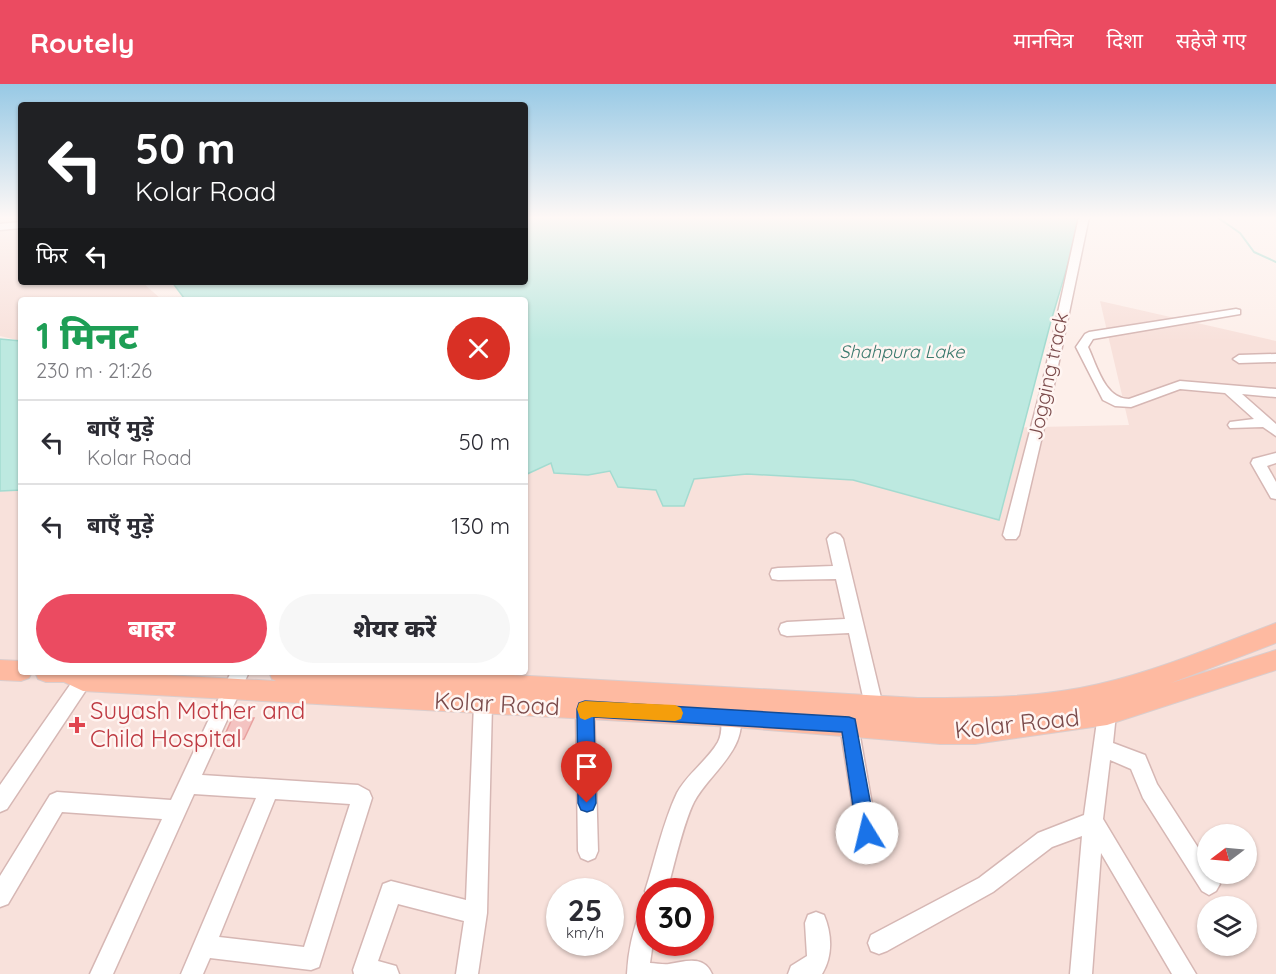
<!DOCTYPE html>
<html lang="hi">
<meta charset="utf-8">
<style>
body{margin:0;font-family:Quicksand,"Noto Sans Devanagari",sans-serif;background:#f7f7f7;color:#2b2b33;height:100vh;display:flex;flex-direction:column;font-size:22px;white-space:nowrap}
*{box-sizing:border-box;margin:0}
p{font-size:20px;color:#7c7c81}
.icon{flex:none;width:33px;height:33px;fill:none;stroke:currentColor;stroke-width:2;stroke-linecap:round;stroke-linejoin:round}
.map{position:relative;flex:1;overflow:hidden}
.side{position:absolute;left:18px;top:213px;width:510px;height:378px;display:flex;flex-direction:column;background:#fff;border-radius:6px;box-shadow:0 2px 4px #0004}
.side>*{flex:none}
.guide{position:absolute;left:18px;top:18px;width:510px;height:183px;border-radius:6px;box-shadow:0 2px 4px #0004;background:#202124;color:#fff;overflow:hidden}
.needle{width:39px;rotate:254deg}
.tools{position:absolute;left:1197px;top:740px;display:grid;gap:12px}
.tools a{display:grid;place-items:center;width:60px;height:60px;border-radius:50%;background:#fff;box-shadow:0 2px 4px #0004;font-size:30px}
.speed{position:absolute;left:546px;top:794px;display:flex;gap:12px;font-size:30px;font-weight:700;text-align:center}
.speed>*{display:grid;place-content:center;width:78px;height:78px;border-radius:50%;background:#fff;box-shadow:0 2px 4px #0004;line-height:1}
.speed small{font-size:15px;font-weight:400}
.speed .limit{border:9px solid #d22;background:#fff;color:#111}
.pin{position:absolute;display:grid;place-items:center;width:51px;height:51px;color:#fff;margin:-62px -26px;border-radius:50% 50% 50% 0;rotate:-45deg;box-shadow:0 0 6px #0007}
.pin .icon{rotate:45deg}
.me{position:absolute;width:66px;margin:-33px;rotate:351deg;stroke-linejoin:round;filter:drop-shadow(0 0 4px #0008)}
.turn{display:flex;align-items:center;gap:21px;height:126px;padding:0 18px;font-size:27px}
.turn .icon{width:78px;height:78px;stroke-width:2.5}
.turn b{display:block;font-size:42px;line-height:51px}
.then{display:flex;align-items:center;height:57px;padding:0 18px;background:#0003;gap:12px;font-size:22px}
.round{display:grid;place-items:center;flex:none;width:63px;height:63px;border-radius:32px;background:#f7f7f7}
.headline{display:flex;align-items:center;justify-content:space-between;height:102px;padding:0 18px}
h1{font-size:36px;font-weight:800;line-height:45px;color:#1e9e55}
.button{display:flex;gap:12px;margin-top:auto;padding:12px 18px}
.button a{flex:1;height:69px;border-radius:36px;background:#eb4b61;color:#fff;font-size:24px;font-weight:800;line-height:69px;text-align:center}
.button a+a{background:#f7f7f7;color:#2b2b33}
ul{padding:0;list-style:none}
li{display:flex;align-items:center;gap:18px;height:84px;padding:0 18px;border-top:2px solid #e1e1e2}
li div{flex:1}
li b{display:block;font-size:22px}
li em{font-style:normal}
header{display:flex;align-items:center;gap:36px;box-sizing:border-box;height:84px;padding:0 30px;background:#eb4b61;color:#fff}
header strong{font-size:28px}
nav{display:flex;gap:33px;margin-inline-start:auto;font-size:21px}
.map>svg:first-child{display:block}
.residential{fill:#f8e1db;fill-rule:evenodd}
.water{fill:#bde9e0;stroke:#a3dbd0;stroke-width:1.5}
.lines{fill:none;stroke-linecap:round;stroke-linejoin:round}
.stream{stroke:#a3dbd0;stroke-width:2}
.building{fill:#f4c3c1;stroke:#e8a2a0;stroke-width:1.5}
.minor-casing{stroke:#d6b7b4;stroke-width:3}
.major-casing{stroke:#dacdcd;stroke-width:2}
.minor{fill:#fff;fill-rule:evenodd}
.major{fill:#febaa1;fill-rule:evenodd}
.route{fill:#1a73e8;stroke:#114b97;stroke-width:1.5}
.slow{fill:#f59e0b}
.health-dot{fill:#e0444e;stroke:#fff5f2;stroke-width:2}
.labels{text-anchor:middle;stroke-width:5;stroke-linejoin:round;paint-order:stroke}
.far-water-label{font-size:18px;font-style:italic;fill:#3a796d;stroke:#fff5f2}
.street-label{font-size:20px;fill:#7b4b4b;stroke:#fff5f2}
.near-street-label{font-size:24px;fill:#7b4b4b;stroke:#fff5f2}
.near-health-label{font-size:24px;fill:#be3a42;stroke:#fff5f2;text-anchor:start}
</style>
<header>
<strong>Routely</strong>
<nav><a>मानचित्र</a><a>दिशा</a><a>सहेजे गए</a></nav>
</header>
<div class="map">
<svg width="1276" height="890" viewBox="0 0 1276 890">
<rect width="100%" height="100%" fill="#fdefea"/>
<path class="residential" d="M0,133H21V198H142L162,216H21V257L0,252Z
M1100,217L1276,257V890H0V368L21,367V588H525V355L1129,341ZM1208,750H1246V789H1208ZM560,807H610V858H560ZM650,807H700V858H650ZM1208,822H1246V861H1208Z"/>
<path class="water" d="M525,133H1082L1051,237L999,436L853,396L747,390L694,395L684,422H663L656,406L618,403L610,387L588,391L554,389L551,379L525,391V216H182L184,214L172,198H525Z
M0,255L21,257V406L0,407Z"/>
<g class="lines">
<path class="stream" d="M1217,133L1240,149L1254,168L1276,178"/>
</g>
<path class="building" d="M254,634L244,655L222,657L232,635Z"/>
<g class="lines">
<g class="minor-casing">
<path id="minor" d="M1079,133H1089L1054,301L1019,451L1016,455H1006L1003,451L1042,301Z
M21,138V144L0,146V140Z
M1236,225L1240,226V230L1093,255L1088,263C1097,282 1105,315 1129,315L1180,297L1276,305V313L1242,310L1276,340V352L1263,343L1230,344L1228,341L1230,338L1254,335L1225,309L1180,305L1131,323L1115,322L1103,316L1076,263L1085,250L1089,248Z
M1276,270V278L1239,279L1233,275L1239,271Z
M1276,369V379L1267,382L1276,398V415L1271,414L1251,379L1253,375Z
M835,449L840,451L843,455L883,622L880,628L874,630L868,628L865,622L849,549L787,552L781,550L779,545L781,540L787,538L845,535L836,495L778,496L772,495L770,490L772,485L778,484L833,482L827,455L830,451Z
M79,588H98L7,725L0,728V701Z
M231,588H249L202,691L358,701L369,707L372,714L319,883L311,886L210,874L203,890H181L256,714L194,710L113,890H90L162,735L62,728L8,820L0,823V792L50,711L57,708L171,716ZM275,715L350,720L304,863L219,853Z
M478,588H496L492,620L487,829L478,890H456L464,837L398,820L378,877L396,882L399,890H354L353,886L383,800L391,797L466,816L474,620Z
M730,615L736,617C756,661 711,686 694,718C683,740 674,782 667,807H650V815L645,807C655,776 663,738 677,709C687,690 707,677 718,658C725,645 718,630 724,617Z
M585,616L591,619L594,625L598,767L595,774L588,777L581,774L578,767L576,625L579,619Z
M1107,621L1113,624L1116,630L1113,659L1145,671L1157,700L1208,779V789H1214L1220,800L1216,807L1209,811L1202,807L1143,714L1131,685L1110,676L1103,735L1196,890H1172L1101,769L1092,890H1070L1082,752L1052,763L993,808L887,867L879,870L871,867L868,859L871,851L979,794L1038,749L1084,731L1098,630L1101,624Z
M849,632L856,635L858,641L877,749L874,756L867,759L860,756L857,749L840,641L842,635Z
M650,820V858H653L650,879C656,879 664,881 669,880C686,877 704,871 712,890H627C628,867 633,845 642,823Z
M816,828L824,831C832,850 833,872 822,890H788L791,882L807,872L805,839L808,831Z"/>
</g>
<g class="major-casing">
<path id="major" d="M1276,539V559L1171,599L1276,566V586L1107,641L975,660H940L732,643L83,607L64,598H46L38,595L35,588H111L276,597L272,595L269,588H461L918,614C978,614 1040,614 1099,600C1160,586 1218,561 1276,539Z
M0,576L21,577V588H32L29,594L21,597L0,596Z"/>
</g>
<use href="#minor" class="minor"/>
<use href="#major" class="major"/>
</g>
<linearGradient id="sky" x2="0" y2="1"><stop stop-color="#97c9e5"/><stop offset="0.52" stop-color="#fef8f6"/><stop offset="1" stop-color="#fef8f6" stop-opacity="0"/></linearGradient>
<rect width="1276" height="257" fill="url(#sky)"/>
<path class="route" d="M585,617L849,633L855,635L876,749L873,756L867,758L860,756L857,749L842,648L594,633L596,719L593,726L587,728L581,726L578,719L577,625L579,619Z"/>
<path class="slow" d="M585,617L675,621L681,624L683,629L681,635L675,637L592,633L585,636L580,634L577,625L579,619Z"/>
<path class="health-dot" d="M74 632h6v6h6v6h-6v6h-6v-6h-6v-6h6z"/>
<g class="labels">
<g class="far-water-label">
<text x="902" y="274">Shahpura Lake</text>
</g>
<g class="street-label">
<text transform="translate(1048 292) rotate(-78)" y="7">Jogging track</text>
</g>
<g class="near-street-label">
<text transform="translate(497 620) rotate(3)" y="8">Kolar Road</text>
<text transform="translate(1017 640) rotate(-6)" y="8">Kolar Road</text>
</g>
<g class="near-health-label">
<text x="90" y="635">Suyash Mother and<tspan x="90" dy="28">Child Hospital</tspan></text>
</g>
</g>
</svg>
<div class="tools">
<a><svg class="needle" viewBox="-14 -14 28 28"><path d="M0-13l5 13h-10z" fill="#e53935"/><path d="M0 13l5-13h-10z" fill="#7c7c81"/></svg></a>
<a><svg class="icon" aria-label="layers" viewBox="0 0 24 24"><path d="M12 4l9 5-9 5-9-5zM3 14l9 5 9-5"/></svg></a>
</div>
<div class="speed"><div>25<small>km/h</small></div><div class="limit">30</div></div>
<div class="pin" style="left:587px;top:719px;background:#d93025"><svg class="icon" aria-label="arrive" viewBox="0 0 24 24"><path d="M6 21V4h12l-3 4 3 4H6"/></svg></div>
<svg class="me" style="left:867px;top:749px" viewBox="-20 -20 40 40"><circle r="19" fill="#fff"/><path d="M0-13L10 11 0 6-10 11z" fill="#1a73e8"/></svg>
<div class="guide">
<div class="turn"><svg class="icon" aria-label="left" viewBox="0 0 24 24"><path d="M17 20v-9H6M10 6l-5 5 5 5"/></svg><div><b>50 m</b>Kolar Road</div></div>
<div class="then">फिर<svg class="icon" aria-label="left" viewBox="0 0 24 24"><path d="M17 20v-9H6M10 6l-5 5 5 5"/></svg></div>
</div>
<section class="side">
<div class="headline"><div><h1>1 मिनट</h1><p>230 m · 21:26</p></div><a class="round" style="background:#d93025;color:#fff"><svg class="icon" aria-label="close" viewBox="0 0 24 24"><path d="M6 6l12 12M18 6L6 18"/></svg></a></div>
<ul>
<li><svg class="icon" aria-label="left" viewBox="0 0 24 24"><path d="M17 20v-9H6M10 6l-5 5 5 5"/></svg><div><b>बाएँ मुड़ें</b><p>Kolar Road</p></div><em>50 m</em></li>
<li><svg class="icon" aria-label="left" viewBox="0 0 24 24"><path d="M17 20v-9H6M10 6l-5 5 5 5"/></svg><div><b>बाएँ मुड़ें</b></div><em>130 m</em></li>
</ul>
<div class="button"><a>बाहर</a><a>शेयर करें</a></div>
</section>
</div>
